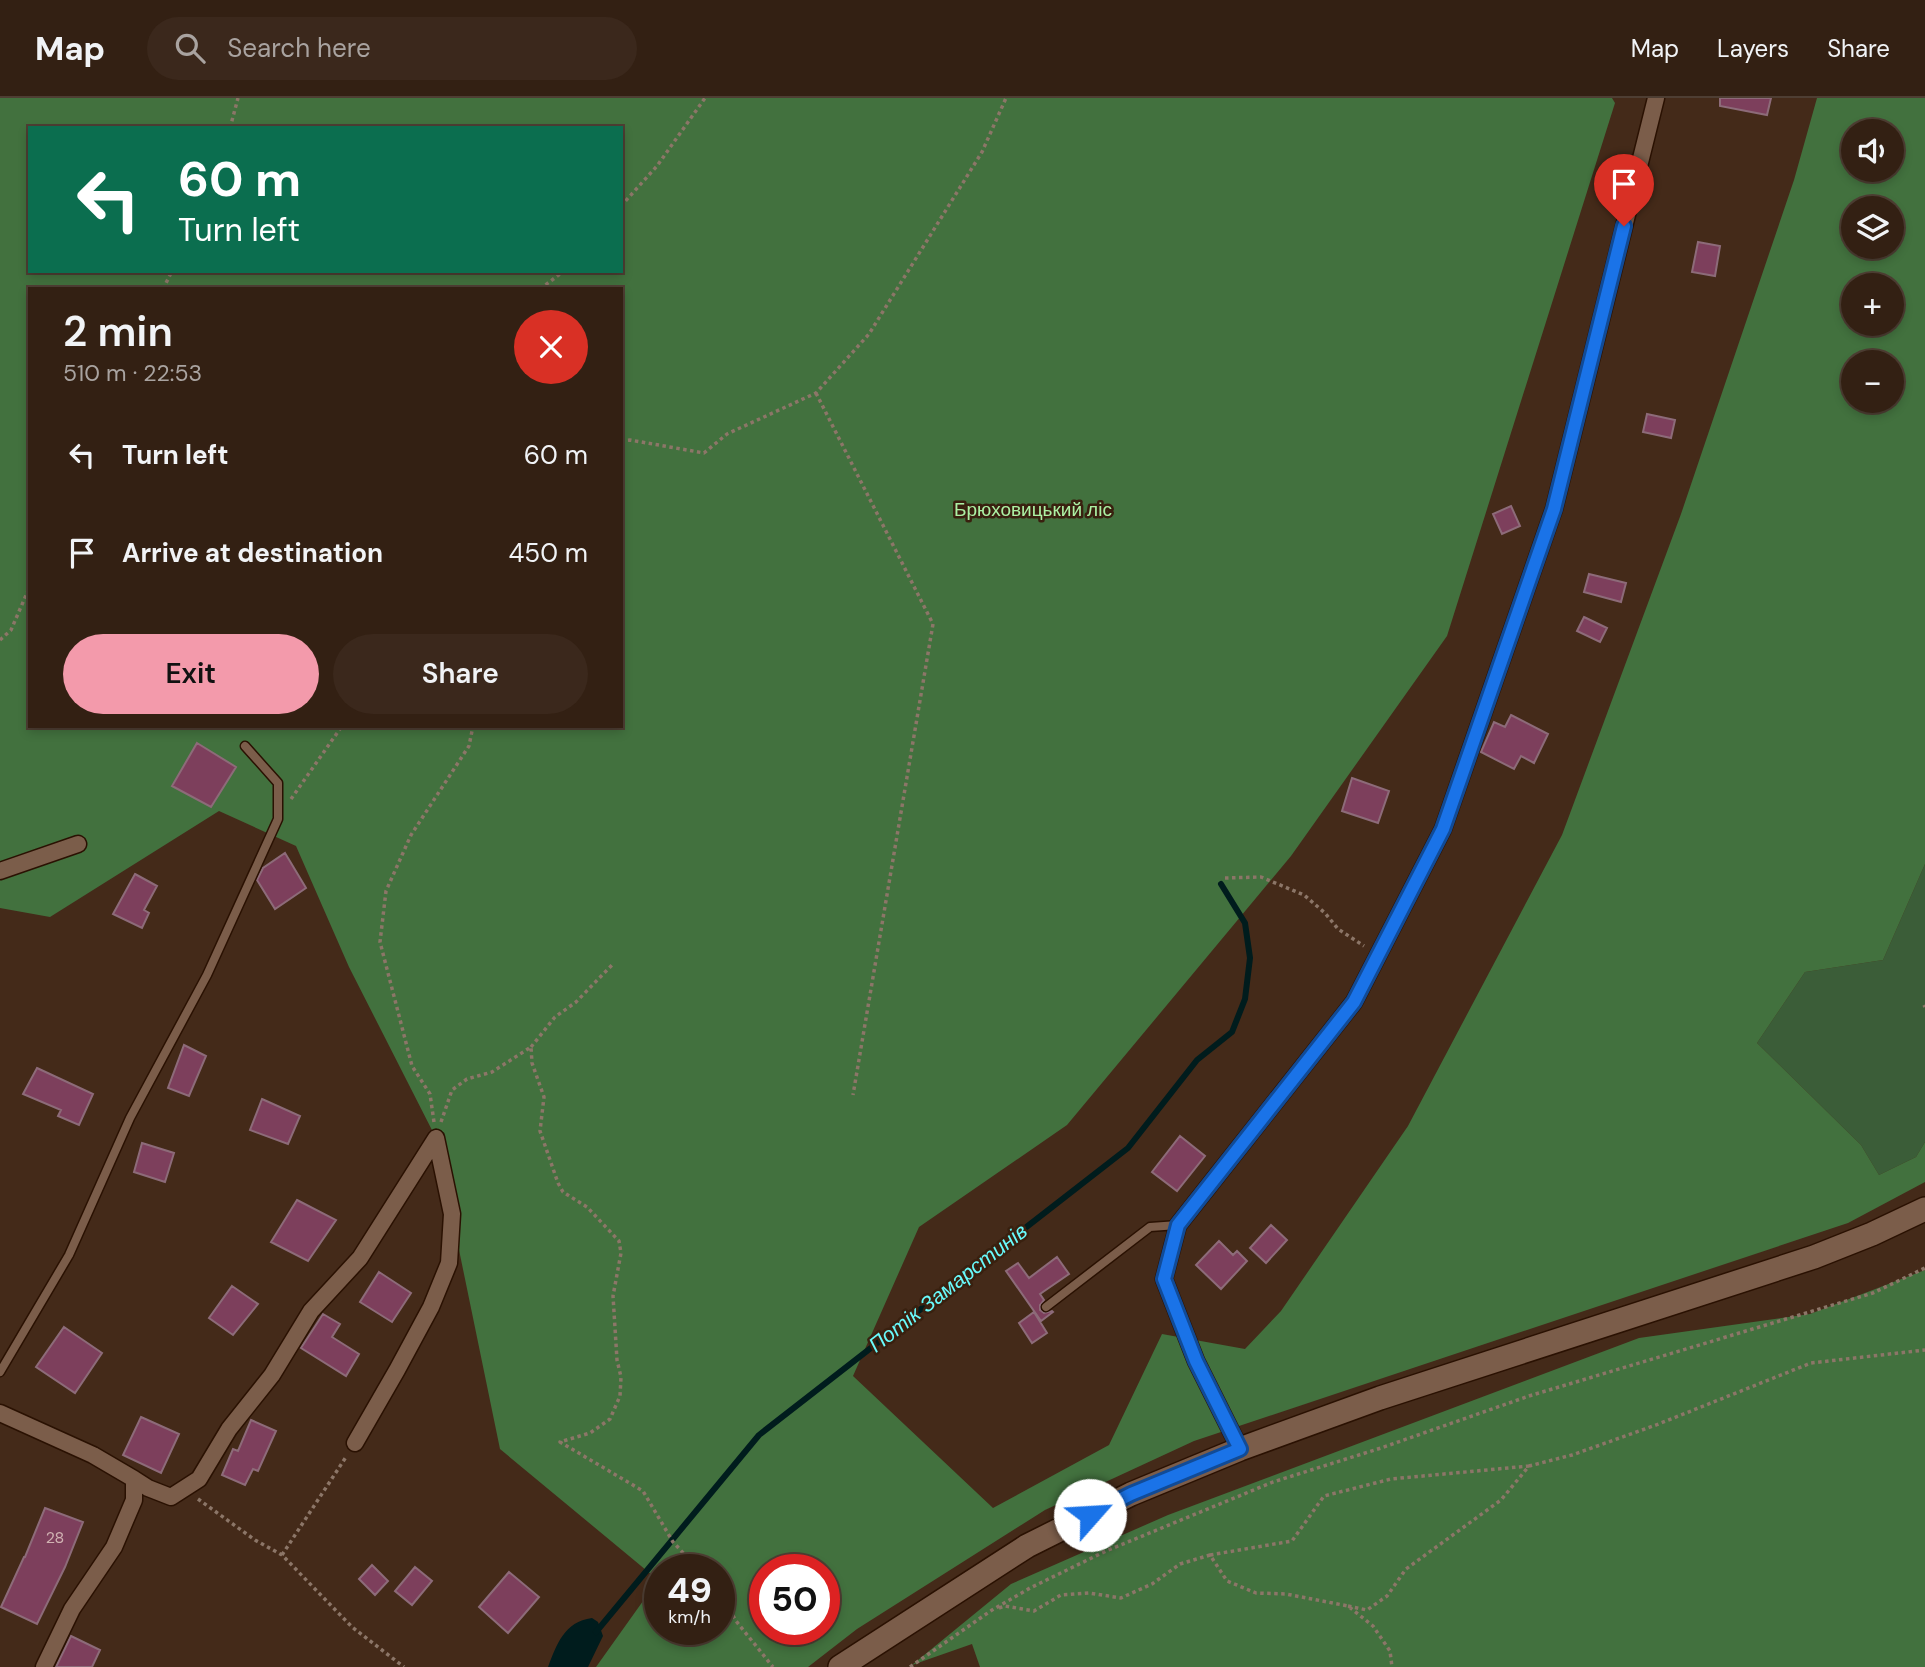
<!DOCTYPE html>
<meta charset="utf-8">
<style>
body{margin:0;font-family:"DM Sans",sans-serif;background:#3b281c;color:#f1f3f6;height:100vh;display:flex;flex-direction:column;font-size:26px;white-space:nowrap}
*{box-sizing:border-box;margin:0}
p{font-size:23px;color:#a9a3a0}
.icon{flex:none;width:38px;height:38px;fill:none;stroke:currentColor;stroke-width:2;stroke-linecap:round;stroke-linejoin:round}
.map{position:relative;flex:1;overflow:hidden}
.drawer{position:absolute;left:28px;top:189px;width:595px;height:441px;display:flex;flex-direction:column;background:#332013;border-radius:0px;box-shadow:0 4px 10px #0003,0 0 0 2px #4e3e33}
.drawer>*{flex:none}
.hud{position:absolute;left:28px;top:28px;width:595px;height:147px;border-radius:0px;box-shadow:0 4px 10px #0003,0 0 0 2px #4e3e33;background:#0b6e4f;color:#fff;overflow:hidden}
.buttons{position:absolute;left:1841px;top:21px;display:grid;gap:14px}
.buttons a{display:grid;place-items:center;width:63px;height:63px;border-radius:50%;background:#332013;box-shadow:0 4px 10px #0003,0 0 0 2px #4e3e33;font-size:35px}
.speed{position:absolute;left:644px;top:1456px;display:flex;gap:14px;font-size:35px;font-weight:700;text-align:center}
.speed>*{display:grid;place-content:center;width:91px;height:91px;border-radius:50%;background:#332013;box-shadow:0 4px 10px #0003,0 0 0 2px #4e3e33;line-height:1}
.speed small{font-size:18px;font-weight:400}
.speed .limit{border:10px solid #d22;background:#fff;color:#111}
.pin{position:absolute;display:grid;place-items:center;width:60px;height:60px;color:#fff;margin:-72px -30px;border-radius:50% 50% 50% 0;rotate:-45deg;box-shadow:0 0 7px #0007}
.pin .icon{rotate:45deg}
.me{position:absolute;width:77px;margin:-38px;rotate:64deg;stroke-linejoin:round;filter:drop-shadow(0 0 5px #0008)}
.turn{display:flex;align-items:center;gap:24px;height:147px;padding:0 35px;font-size:32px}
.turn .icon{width:91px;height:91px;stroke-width:2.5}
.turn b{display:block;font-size:49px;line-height:60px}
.round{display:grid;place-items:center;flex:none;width:74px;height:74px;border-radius:37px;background:#3b281c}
.head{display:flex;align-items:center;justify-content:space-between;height:119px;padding:0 35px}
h1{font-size:42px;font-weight:600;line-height:52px}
.primary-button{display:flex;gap:14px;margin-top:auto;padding:14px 35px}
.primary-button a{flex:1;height:80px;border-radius:42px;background:#f39aab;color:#111;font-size:28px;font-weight:600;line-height:80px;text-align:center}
.primary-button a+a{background:#3b281c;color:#f1f3f6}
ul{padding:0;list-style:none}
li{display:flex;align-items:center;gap:21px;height:98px;padding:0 35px}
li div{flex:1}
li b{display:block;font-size:26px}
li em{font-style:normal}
header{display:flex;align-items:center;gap:42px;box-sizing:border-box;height:98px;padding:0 35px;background:#332013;border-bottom:2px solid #4e3e33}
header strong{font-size:33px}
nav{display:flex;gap:38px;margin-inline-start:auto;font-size:24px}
.search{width:490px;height:63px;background:#3b281c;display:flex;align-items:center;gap:18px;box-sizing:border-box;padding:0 24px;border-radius:38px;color:#a9a3a0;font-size:26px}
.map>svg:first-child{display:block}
.green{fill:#3b5d38}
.forest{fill:#42713e;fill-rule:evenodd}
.water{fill:#001c1d}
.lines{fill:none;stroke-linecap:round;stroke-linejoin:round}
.stream{stroke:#001c1d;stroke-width:6}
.building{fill:#7d3f5c;stroke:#8d6b79;stroke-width:2}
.service-casing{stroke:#2a1102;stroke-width:11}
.minor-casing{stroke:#2a1102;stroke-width:19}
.secondary-casing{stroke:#2a1102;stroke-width:26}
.path{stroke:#8c7668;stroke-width:3.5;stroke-dasharray:3.5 3.5;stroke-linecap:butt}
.service{stroke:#7b5d4a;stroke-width:8}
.minor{stroke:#7b5d4a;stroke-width:16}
.secondary{stroke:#7b5d4a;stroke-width:23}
.route-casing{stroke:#114b97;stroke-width:18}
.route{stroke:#1a73e8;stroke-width:12}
.labels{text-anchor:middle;stroke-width:5;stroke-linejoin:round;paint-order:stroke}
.number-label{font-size:16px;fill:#d0b2b2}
.park-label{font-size:19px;fill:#acf1a4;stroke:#39200f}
.water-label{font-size:21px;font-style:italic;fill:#69fbfc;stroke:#39200f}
</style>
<header>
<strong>Map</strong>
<div class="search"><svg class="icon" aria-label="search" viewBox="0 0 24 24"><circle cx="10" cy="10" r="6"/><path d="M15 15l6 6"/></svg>Search here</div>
<nav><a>Map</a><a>Layers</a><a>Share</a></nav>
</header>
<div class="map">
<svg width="1925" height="1569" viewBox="0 0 1925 1569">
<rect width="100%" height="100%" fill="#442a19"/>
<path class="green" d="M1925,766V1044L1916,1059L1879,1077L1861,1047L1757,945L1805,874L1883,862Z"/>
<path class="forest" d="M0,0H1612L1615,5L1447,538L1291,758L1067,1027L919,1129L853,1278L993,1410L1109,1347L1162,1236L1245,1251L1281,1213L1408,1028L1562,737L1681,416L1794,82L1817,0H1925V766L1883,862L1805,874L1757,945L1861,1047L1879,1077L1916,1059L1925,1044V1084L1848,1125L1194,1343L1045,1412L857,1531L808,1569H596L658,1482L500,1351L436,1040L349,869L296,748L219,713L50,819L0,810ZM30,30H621V173H30ZM1853,33H1892V72H1853ZM1853,110H1892V149H1853ZM1853,187H1892V226H1853ZM30,191H621V628H30ZM1853,264H1892V303H1853ZM660,1472H719V1531H660ZM765,1472H824V1531H765Z
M1925,1172V1569H980L972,1546L912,1567L1011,1486L1168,1417L1639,1240L1810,1216Z"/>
<path class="water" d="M592,1520L598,1524L603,1538L588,1569H548C557,1546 564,1524 592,1520Z"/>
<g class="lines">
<path class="stream" d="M596,1534L759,1337L1128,1050L1197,962L1232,934L1245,901L1250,860L1245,825L1221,786"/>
</g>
<path class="building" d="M1720,0H1771L1767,17L1720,8Z
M1698,144L1720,148L1715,178L1692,174Z
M1647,316L1675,322L1671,340L1643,334Z
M1511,408L1520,428L1502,436L1493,416Z
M1589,476L1626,485L1621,504L1584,494Z
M1584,519L1607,530L1600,544L1577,533Z
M1511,617L1548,636L1534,665L1521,658L1514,671L1481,654L1494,624L1505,629Z
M197,645L236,669L211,709L172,688Z
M1352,680L1389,693L1378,725L1342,713Z
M285,755L306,790L275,811L257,782L263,770Z
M135,776L157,788L144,812L149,815L142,830L113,816Z
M184,947L206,958L189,998L168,990Z
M37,970L93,996L79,1027L58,1018L61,1012L23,996Z
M262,1001L300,1018L288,1046L250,1032Z
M1180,1038L1205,1058L1177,1093L1152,1074Z
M142,1045L174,1055L165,1084L134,1074Z
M297,1102L336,1122L308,1163L271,1144Z
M1271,1127L1287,1142L1266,1165L1250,1150Z
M1219,1143L1233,1157L1237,1153L1247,1163L1221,1191L1196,1167Z
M1057,1159L1069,1176L1040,1196L1044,1202L1040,1207V1212L1044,1215L1052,1213L1053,1214L1041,1223L1006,1173L1018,1165L1029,1180Z
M379,1174L411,1195L392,1224L360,1204Z
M232,1188L258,1206L233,1237L209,1220Z
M1034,1214L1047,1235L1032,1245L1019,1225Z
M323,1216L340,1226L332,1239L359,1256L346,1278L301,1250Z
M64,1229L102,1255L75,1295L36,1269Z
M141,1319L179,1336L161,1375L123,1357Z
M251,1322L276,1333L258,1373L253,1371L245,1387L222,1377L233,1351L238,1353Z
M45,1410L83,1424L65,1469L37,1526L1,1509L24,1459H25Z
M372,1467L388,1483L375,1497L359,1481Z
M415,1469L432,1483L412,1507L395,1493Z
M509,1474L539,1499L508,1535L479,1509Z
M71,1538L100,1552L92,1569H56Z"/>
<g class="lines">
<g class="service-casing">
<path id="service" d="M1046,1209L1150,1129L1178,1127
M0,1274L69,1157L130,1020L207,877L278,721V685L245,648"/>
</g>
<g class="minor-casing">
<path id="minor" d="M0,773L78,746
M0,1315L93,1357L134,1381V1402L114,1449L72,1511L44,1569
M355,1345L397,1272L431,1209L449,1165L452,1116L436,1040
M1240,1351L1196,1263L1164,1181L1178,1127L1354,904L1443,731L1554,411L1656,0
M134,1381L148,1390L171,1399L199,1381L229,1331L272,1277L311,1213L360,1160L436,1040"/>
</g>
<g class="secondary-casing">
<path id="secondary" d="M840,1569L1027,1448L1131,1396L1240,1351L1380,1300L1814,1159L1872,1136L1925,1111"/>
</g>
<path class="path" d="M230,30L238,0
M621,108L657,68L705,0
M163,191L172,173
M540,191L564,173
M816,295L933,526L853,997
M621,343L630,342L704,355L727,336L816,295L869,236L982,54L1006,0
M0,542L11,532L30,488
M291,701L342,628
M1225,780L1261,779L1304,797L1325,815L1338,831L1364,848
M1924,907L1925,909
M531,949L555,919L576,904L614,865
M434,1024L430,996L412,968L380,844L386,793L411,737L469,648L473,628
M441,1024L452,992L467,981L492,974L531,949L532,965L544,999L540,1033L558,1085L563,1094L587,1109L619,1143L621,1155L613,1198L617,1262L621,1279L620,1298L610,1321L590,1335L560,1344L643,1393L673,1444L699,1472
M198,1401L255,1442L282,1457L352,1529L404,1569
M282,1457L346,1359
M1210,1457L1292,1443L1324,1398L1391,1381L1529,1368
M719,1493L736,1523L773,1569
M1348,1508L1367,1512L1387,1498L1406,1471L1501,1402L1529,1368L1572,1357L1656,1327L1811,1265L1925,1252
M999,1510L1005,1508L1034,1513L1061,1497L1089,1495L1121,1500L1152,1486L1180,1466L1210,1457L1227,1483L1256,1495L1286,1496L1348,1508L1373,1528L1390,1553L1392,1569
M910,1569L992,1512L1030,1490L1106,1453L1273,1384L1381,1350L1529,1298L1873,1195L1925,1170"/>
<use href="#service" class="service"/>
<use href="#minor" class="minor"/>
<use href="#secondary" class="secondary"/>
</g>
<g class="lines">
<g class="route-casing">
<path id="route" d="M1090,1417L1131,1396L1240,1351L1196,1263L1164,1181L1178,1127L1354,904L1443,731L1554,411L1624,128"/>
</g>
<use href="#route" class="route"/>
</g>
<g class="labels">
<g class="number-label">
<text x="55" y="1445">28</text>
</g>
<g class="park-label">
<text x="1033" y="418">Брюховицький ліс</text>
</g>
<g class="water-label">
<text transform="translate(948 1190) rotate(-38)" y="7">Потік Замарстинів</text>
</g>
</g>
</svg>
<div class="buttons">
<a><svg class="icon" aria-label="sound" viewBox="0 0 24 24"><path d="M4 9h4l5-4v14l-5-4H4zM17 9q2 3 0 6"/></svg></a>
<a><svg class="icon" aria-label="layers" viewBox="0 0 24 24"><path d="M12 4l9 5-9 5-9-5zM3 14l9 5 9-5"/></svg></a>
<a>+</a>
<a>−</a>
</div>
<div class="speed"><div>49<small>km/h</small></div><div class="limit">50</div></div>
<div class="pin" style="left:1624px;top:128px;background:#d93025"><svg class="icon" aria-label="arrive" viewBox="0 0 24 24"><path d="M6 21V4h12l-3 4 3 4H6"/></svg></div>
<svg class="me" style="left:1090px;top:1417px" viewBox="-20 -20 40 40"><circle r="19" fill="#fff"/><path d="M0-13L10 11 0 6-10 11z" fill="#1a73e8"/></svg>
<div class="hud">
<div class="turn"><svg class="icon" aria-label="left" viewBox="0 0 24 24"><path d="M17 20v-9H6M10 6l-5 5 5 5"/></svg><div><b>60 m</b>Turn left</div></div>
</div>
<section class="drawer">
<div class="head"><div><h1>2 min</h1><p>510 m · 22:53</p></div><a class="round" style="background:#d93025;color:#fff"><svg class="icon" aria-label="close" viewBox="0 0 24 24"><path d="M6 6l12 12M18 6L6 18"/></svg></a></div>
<ul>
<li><svg class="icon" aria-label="left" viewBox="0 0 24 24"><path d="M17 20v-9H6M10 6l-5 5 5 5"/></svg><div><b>Turn left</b></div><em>60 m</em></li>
<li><svg class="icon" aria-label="arrive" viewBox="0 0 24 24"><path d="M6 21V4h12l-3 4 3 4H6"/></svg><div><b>Arrive at destination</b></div><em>450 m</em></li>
</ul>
<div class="primary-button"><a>Exit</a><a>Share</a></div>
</section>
</div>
